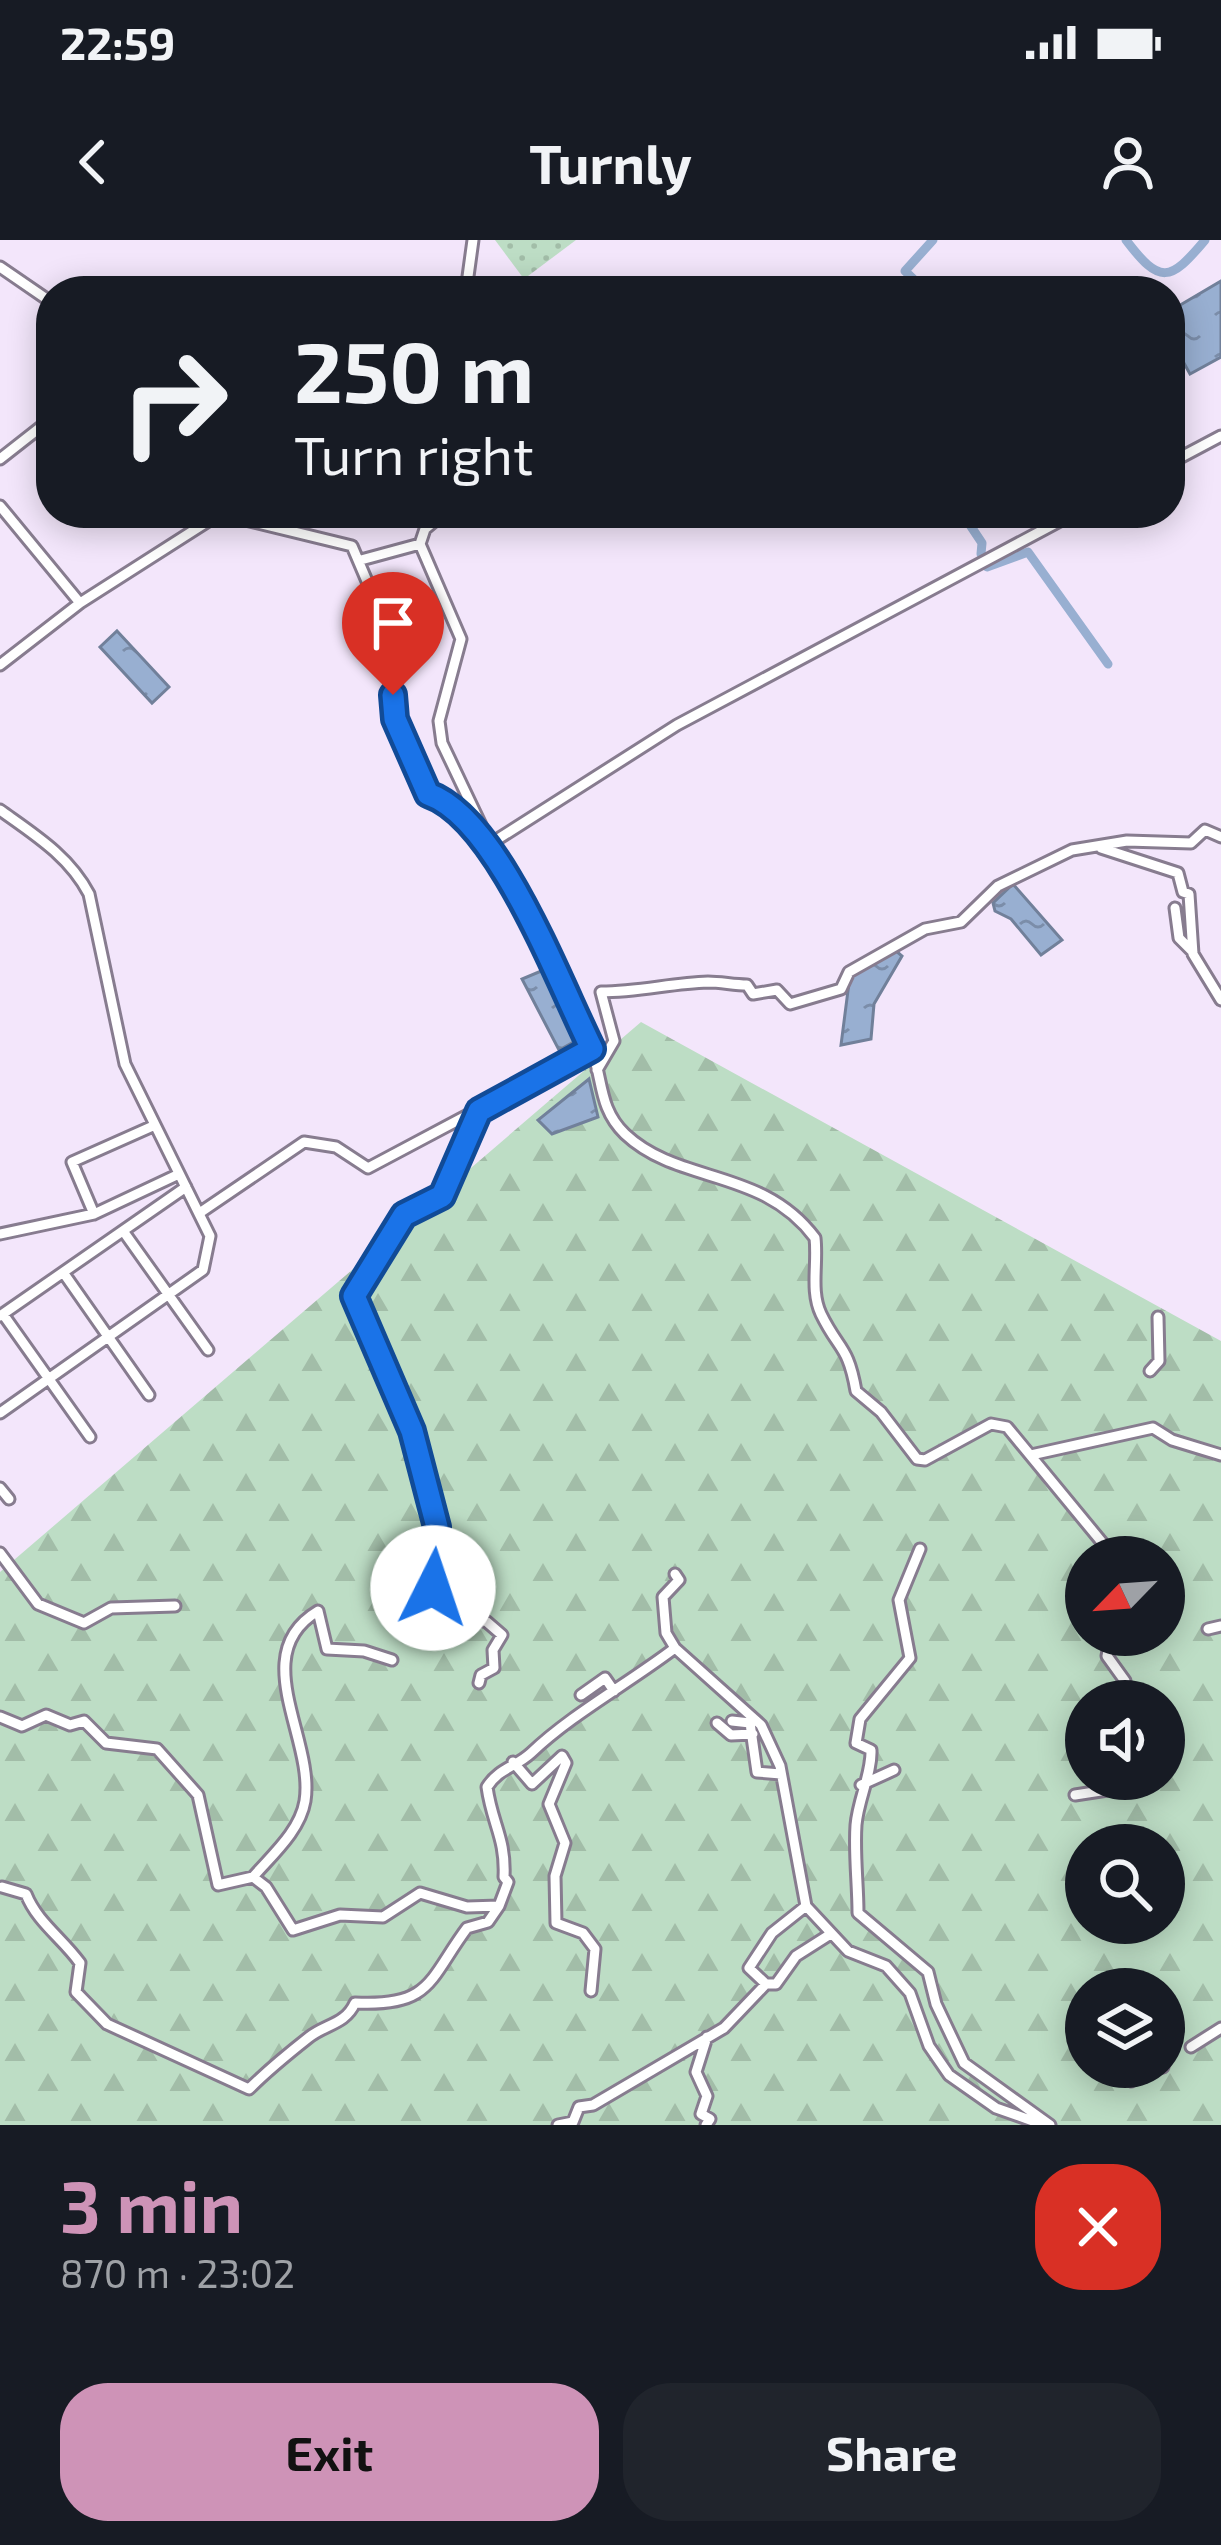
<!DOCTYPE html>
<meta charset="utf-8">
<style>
body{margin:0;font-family:"Exo 2",sans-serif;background:#20242c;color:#f1f3f6;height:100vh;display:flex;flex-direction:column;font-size:45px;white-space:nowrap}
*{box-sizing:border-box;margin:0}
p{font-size:39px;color:#9ea1a6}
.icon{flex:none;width:66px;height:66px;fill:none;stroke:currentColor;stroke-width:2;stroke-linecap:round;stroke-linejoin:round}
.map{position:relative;height:1885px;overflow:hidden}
.sheet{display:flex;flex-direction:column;background:#171b24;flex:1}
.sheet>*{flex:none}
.hud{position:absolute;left:36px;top:36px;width:1149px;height:252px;border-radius:48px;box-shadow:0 6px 30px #0003;background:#171b24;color:#f1f3f6;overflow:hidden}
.needle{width:78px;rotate:245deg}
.controls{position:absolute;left:1065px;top:1296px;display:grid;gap:24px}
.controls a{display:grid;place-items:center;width:120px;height:120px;border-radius:50%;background:#171b24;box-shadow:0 6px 30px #0003;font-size:60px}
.pin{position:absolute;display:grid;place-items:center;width:102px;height:102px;color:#fff;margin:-123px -51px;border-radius:50% 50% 50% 0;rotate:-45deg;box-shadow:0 0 12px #0007}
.pin .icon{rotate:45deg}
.me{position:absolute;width:132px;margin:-66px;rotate:4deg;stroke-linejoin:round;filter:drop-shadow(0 0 9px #0008)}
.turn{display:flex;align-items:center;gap:42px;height:252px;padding:0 60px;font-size:54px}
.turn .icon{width:156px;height:156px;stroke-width:2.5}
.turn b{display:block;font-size:84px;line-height:102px}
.round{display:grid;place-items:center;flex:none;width:126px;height:126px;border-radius:48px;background:#20242c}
.summary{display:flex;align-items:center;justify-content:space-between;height:204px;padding:0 60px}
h1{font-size:72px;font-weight:700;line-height:90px;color:#ce93b7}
.cta{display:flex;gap:24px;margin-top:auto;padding:24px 60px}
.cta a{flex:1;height:138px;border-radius:48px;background:#ce93b7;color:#111;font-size:48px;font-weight:700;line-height:138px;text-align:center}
.cta a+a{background:#20242c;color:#f1f3f6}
.status{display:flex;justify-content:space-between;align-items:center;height:84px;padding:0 60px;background:#171b24;direction:ltr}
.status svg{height:33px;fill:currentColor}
header{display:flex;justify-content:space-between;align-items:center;height:156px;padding:0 60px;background:#171b24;font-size:54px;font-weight:700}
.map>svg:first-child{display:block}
.forest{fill:url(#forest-firs);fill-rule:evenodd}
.park{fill:url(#park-dots)}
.water{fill:url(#water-ripples);stroke:#71809a;stroke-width:3}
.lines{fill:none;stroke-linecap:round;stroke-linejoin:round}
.canal{stroke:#98afd1;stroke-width:9}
.street-casing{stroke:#877c8f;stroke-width:15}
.street{stroke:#fff;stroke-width:9}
.route-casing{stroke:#114b97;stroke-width:30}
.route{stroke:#1a73e8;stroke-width:21}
</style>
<div class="status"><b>22:59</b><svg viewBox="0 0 49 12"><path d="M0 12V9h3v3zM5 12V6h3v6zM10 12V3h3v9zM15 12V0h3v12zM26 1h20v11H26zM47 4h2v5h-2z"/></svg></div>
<header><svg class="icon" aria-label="back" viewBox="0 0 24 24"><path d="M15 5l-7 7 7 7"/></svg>Turnly<svg class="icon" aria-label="person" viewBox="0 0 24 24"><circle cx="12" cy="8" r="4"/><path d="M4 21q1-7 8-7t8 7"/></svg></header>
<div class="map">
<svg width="1221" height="1885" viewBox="0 0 1221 1885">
<defs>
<pattern id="forest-firs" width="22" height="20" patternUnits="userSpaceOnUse" patternTransform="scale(3)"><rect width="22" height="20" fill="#bdddc5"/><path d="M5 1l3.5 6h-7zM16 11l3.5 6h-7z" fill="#a2bda8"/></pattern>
<pattern id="park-dots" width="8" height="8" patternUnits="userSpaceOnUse" patternTransform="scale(3)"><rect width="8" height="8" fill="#bdddc5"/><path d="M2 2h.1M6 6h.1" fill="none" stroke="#a2bda8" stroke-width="1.8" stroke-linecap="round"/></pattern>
<pattern id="water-ripples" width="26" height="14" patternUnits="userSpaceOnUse" patternTransform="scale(3)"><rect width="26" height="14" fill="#98afd1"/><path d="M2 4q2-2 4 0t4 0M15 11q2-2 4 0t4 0" fill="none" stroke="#7b8da9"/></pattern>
</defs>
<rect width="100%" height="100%" fill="#f3e6fb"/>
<path class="forest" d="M641,782L1221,1101V1885H0V1332ZM1086,1317H1164V1395H1086ZM1086,1461H1164V1539H1086ZM1086,1605H1164V1683H1086ZM1086,1749H1164V1827H1086Z"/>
<path class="park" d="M495,0H576L524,39Z"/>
<path class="water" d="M1221,41V117L1190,134L1170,98V71Z
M117,391L169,447L152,463L100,407Z
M1013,644L1062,700L1041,715L1011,679L995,671L993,663Z
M895,710L902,716L874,764L871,799L841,805L850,735Z
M546,729L581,798L559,810L522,739Z
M589,839L598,877L552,894L538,880Z"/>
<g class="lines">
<path class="canal" d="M1126,0C1160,45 1170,42 1205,0
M926,51L905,31L933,0
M962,273L982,303L981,314
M987,327L1028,312L1108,424"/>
<g class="street-casing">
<path id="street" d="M0,27L51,62
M466,51L473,0
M0,219L51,179
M1170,223L1221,196
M0,266L80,363L0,425
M444,273L425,289L420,304L461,399L439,481L442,503C474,570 505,637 539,703C556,737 580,773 592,810C603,841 599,869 625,894C679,945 762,927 815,998C818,1024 810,1051 821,1074C839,1111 848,1105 856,1151L881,1172L917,1219L925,1220L991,1184L1007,1187L1105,1306L1099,1317
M361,320L420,304
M80,363L210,280L237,278L352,306L384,381L395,427V480L427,554L449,562L490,604L677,485L1075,273
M0,570C35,595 69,616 89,654L125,824L210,996L203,1030L0,1173
M1101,608L1178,633L1183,652L1189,654L1193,714L1221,760
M1175,668L1179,698L1193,712
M597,830L614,801L601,752C639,752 672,743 708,742C721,742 734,745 747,745L753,754L777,750L790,764L841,749L849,732L925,689L961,682L998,646L1072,610L1127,601L1191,603L1205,590L1221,597
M479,871L441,956L404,975L354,1056L412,1191L437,1287L427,1324L445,1369L487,1382L502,1395L493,1410L494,1428L481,1435L479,1443
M153,886L72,922L94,974L179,934
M201,972L304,902L336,907L368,928L592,809
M0,994L94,974
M126,995L208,1110
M65,1035L149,1155
M0,1076L186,947
M5,1077L90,1197
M1150,1131L1159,1121L1158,1077
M1031,1215L1153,1188L1172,1200L1221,1215
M0,1248L9,1259
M920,1309L899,1360L910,1418L860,1479L856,1503L871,1510C872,1533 858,1560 856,1585C854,1614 858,1644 858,1673L928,1732L936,1764L964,1823L1050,1885
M0,1313L38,1364L84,1383L111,1368L175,1366
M1208,1389L1221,1386
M1111,1395L1107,1416L1125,1441L1128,1461
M581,1455L605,1438L614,1451
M0,1477L22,1486L46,1475L70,1485L84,1481L106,1503L157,1509L198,1555L218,1645L253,1637L266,1647L293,1690L340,1675L383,1677L420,1653L467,1667L499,1666L508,1642L504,1637C506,1598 492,1584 487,1547C499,1528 516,1527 531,1513C572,1474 626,1445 675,1408
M732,1481L750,1483L757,1532L781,1534
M717,1483L731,1495L753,1494
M513,1522L532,1544L562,1516L566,1523L549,1564L565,1603L555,1636L556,1683L583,1693L595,1709L591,1751
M861,1545L894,1530
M1075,1555L1114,1549L1123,1539
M253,1637C272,1615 300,1591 305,1561C315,1499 246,1414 318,1371L327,1409L364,1411L392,1420
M2,1647L26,1654C37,1682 62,1698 80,1723L76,1752L107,1784L249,1849C266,1832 289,1813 308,1798C325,1784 345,1785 355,1763C432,1767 429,1739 467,1688L488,1682L499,1666
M806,1666L848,1711L886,1726L910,1753L929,1806L949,1835L996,1868L1044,1885
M766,1744H776L796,1716L829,1695
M1191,1807L1221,1788
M1131,1841L1147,1829L1163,1827
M558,1885L573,1882L579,1867L593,1865L724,1788L766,1744L749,1728L772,1693L806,1666L780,1526L761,1485L675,1408L666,1393L663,1357L679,1340L675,1334
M706,1885L710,1879L701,1874L707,1856L696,1832L707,1797"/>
</g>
<use href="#street" class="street"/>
</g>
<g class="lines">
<g class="route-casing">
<path id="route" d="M393,455L395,479L428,554C498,578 558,741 592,809L479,871L442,956L404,975L354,1056L412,1191L437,1287L428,1324L433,1348"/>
</g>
<use href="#route" class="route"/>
</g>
</svg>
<div class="controls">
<a><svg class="needle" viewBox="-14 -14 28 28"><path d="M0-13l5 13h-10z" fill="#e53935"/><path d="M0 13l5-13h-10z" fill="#9ea1a6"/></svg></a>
<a><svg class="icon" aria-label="sound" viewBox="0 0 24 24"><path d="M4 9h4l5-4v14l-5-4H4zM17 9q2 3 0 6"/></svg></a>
<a><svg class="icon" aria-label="search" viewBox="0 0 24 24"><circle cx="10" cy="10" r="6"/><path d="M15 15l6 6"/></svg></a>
<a><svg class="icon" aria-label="layers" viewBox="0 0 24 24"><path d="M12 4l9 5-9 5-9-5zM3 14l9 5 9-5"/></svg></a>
</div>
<div class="pin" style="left:393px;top:455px;background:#d93025"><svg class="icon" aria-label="arrive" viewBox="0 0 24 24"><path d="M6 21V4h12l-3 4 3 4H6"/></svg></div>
<svg class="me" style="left:433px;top:1348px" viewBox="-20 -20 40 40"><circle r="19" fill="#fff"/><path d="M0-13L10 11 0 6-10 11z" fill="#1a73e8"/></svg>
<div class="hud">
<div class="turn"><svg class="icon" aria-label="right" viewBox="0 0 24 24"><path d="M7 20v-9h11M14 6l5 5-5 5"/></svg><div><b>250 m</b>Turn right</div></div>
</div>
</div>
<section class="sheet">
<div class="summary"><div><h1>3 min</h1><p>870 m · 23:02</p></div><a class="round" style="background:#d93025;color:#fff"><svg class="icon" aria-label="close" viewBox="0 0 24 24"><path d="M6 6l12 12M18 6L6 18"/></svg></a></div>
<div class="cta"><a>Exit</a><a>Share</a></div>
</section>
